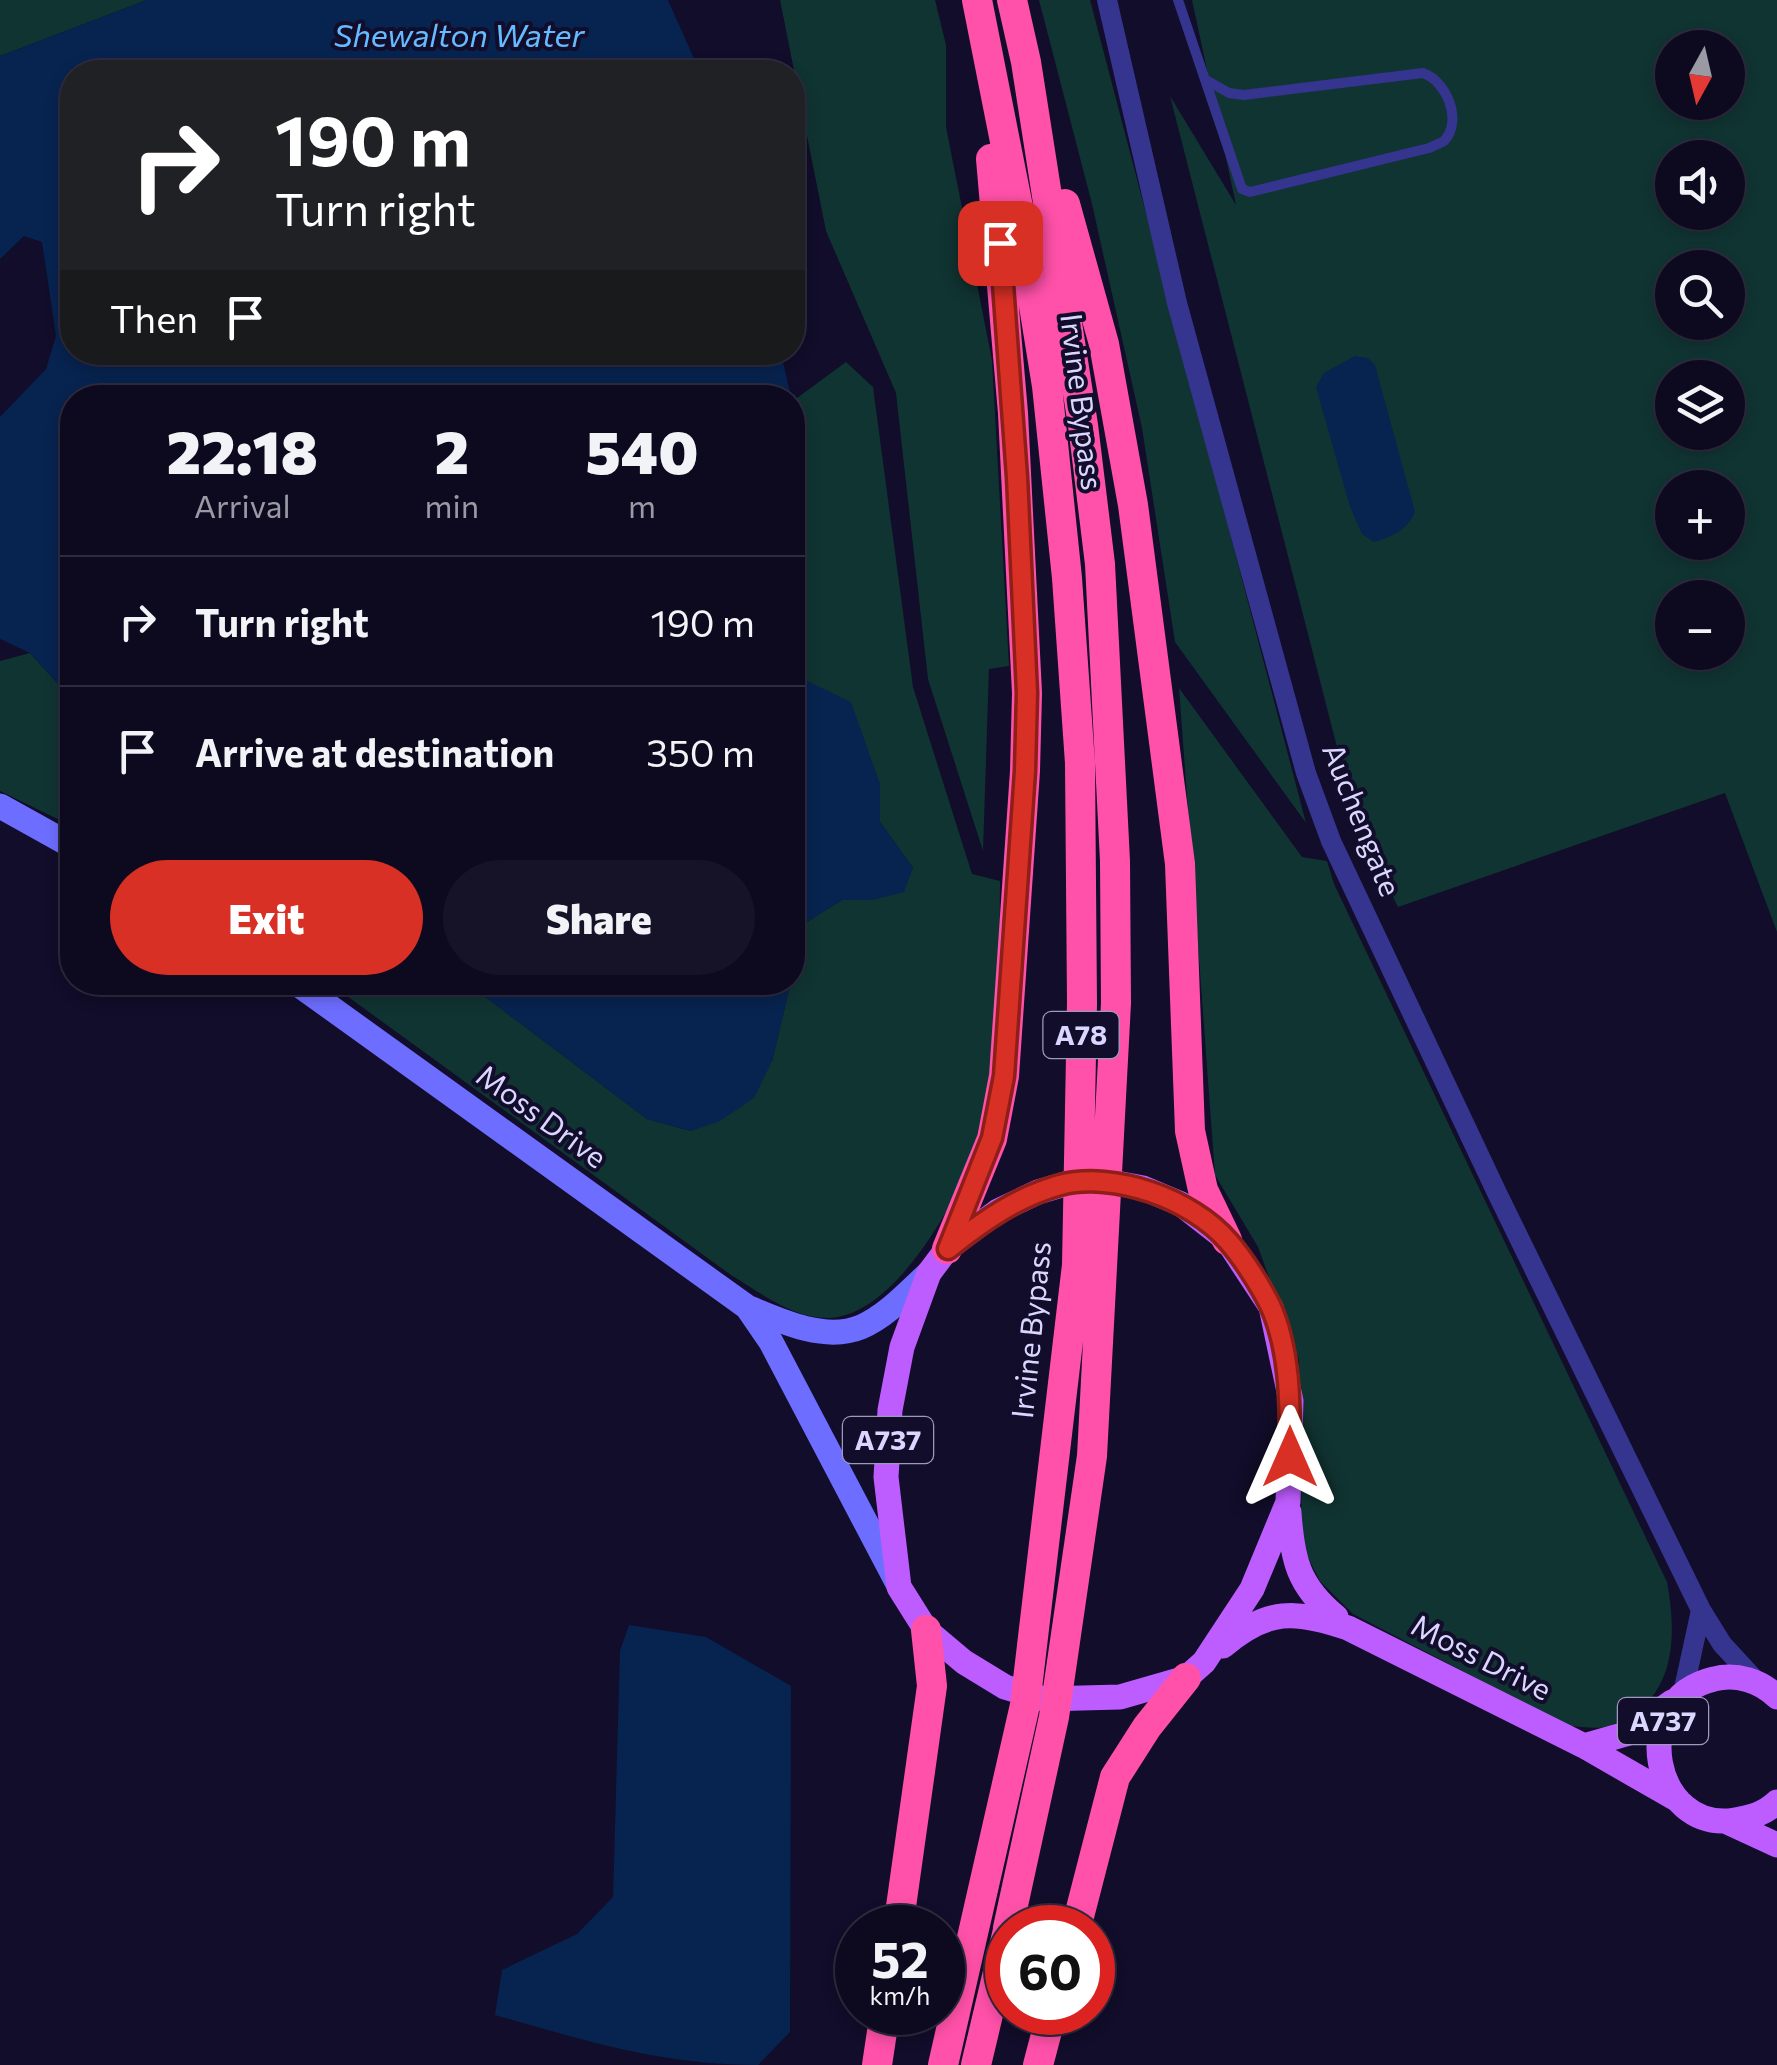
<!DOCTYPE html>
<meta charset="utf-8">
<style>
body{margin:0;font-family:Commissioner,sans-serif;background:#161329;color:#f1f3f6;height:100vh;display:flex;flex-direction:column;font-size:38px;white-space:nowrap}
*{box-sizing:border-box;margin:0}
p{font-size:32px;color:#9a9aa5}
.icon{flex:none;width:55px;height:55px;fill:none;stroke:currentColor;stroke-width:2;stroke-linecap:round;stroke-linejoin:round}
.map{position:relative;flex:1;overflow:hidden}
.side{position:absolute;left:60px;top:385px;width:745px;height:610px;display:flex;flex-direction:column;background:#0d0a20;border-radius:40px;box-shadow:0 5px 15px #0003,0 0 0 2px #2d2b3e}
.side>*{flex:none}
.hud{position:absolute;left:60px;top:60px;width:745px;height:305px;border-radius:40px;box-shadow:0 5px 15px #0003,0 0 0 2px #2d2b3e;background:#202124;color:#fff;overflow:hidden}
.needle{width:65px;rotate:188deg}
.fabs{position:absolute;left:1655px;top:30px;display:grid;gap:20px}
.fabs a{display:grid;place-items:center;width:90px;height:90px;border-radius:50%;background:#0d0a20;box-shadow:0 5px 15px #0003,0 0 0 2px #2d2b3e;font-size:50px}
.speed{position:absolute;left:835px;top:1905px;display:flex;gap:20px;font-size:50px;font-weight:700;text-align:center}
.speed>*{display:grid;place-content:center;width:130px;height:130px;border-radius:50%;background:#0d0a20;box-shadow:0 5px 15px #0003,0 0 0 2px #2d2b3e;line-height:1}
.speed small{font-size:25px;font-weight:400}
.speed .limit{border:15px solid #d22;background:#fff;color:#111}
.pin{position:absolute;display:grid;place-items:center;width:85px;height:85px;color:#fff;margin:-42px;border-radius:20px;box-shadow:0 5px 15px #0006}
.me{position:absolute;width:110px;margin:-55px;rotate:0deg;stroke-linejoin:round;filter:drop-shadow(0 0 8px #0008)}
.turn{display:flex;align-items:center;gap:35px;height:210px;padding:0 50px;font-size:45px}
.turn .icon{width:130px;height:130px;stroke-width:2.5}
.turn b{display:block;font-size:70px;line-height:85px}
.then{display:flex;align-items:center;height:95px;padding:0 50px;background:#0003;gap:20px;font-size:38px}
.eta{display:flex;justify-content:space-evenly;align-items:center;height:170px;text-align:center}
.eta b{font-size:60px;font-weight:800;line-height:70px}
.primary-button{display:flex;gap:20px;margin-top:auto;padding:20px 50px}
.primary-button a{flex:1;height:115px;border-radius:60px;background:#d93025;color:#fff;font-size:40px;font-weight:800;line-height:115px;text-align:center}
.primary-button a+a{background:#161329;color:#f1f3f6}
ul{padding:0;list-style:none}
li{display:flex;align-items:center;gap:30px;height:130px;padding:0 50px;border-top:2px solid #2d2b3e}
li div{flex:1}
li b{display:block;font-size:38px}
li em{font-style:normal}
.map>svg:first-child{display:block}
.green{fill:#103432;fill-rule:evenodd}
.water{fill:#07234f}
.lines{fill:none;stroke-linecap:round;stroke-linejoin:round}
.lane{stroke:#35348e;stroke-width:10}
.street{stroke:#35348e;stroke-width:20}
.secondary{stroke:#6d6dff;stroke-width:25}
.primary{stroke:#be5dff;stroke-width:25}
.highway{stroke:#ff51a9;stroke-width:30}
.route-casing{stroke:#8d1f18;stroke-width:25}
.route{stroke:#d93025;stroke-width:18}
.labels{text-anchor:middle;stroke-width:8;stroke-linejoin:round;paint-order:stroke}
.shield{fill:#110d2a;stroke:#9e9abf;stroke-width:2.5}
.shield-label{font-size:28px;font-weight:bold;fill:#dad6ff}
.street-label{font-size:30px;fill:#dad6ff;stroke:#110d2a}
.water-label{font-size:32px;font-style:italic;fill:#64bbff;stroke:#110d2a}
</style>
<div class="map">
<svg width="1777" height="2065" viewBox="0 0 1777 2065">
<rect width="100%" height="100%" fill="#110d2a"/>
<path class="green" d="M0,0H147L0,56Z
M780,0H935L946,45V127L992,360L1009,666L989,669L983,851L928,679L896,393L826,231Z
M1039,0H1090L1306,823L1175,642L1142,428L1092,204Z
M1192,0H1777V932L1725,793L1398,907L1357,825L1170,96L1236,205ZM1672,48H1728V102H1672ZM1672,158H1728V212H1672ZM1672,268H1728V322H1672ZM1672,378H1728V432H1672ZM1672,488H1728V542H1672ZM1672,598H1728V652H1672Z
M846,362L873,387L913,687L972,874L1000,881C999,947 1002,1015 995,1080C989,1148 907,1317 828,1318C792,1318 761,1293 731,1275L329,983H467L647,1119L691,1131L772,1061L805,923L842,900H873L913,868L880,822V784L805,680L803,490L793,401Z
M30,653L72,699V826L0,791V661Z
M1179,688L1302,857L1327,861L1334,884L1667,1582C1678,1641 1675,1704 1608,1726C1597,1730 1580,1726 1568,1726L1353,1614L1320,1581L1302,1546L1299,1360L1258,1247L1215,1175Z"/>
<path class="water" d="M147,0H668L700,72H72V352L781,353L791,397L72,398V699L30,653L0,639V417L46,369L56,336L42,242L24,236L0,259V56Z
M1355,356L1368,358L1375,365L1415,512C1407,530 1392,537 1374,542L1362,534L1350,507L1316,387L1324,373Z
M792,403L803,490L805,680L851,702L880,784V822L913,868L904,892L873,900H842L805,923L793,975Z
M467,983L791,982V983L772,1061L754,1098L720,1121L691,1131L647,1119Z
M629,1625L706,1637L791,1686L790,2032L758,2065C661,2065 587,2041 495,2015L502,1970L577,1934L613,1897L620,1651Z"/>
<g class="lines">
<path class="lane" d="M1178,0L1242,189L1250,192L1429,148C1431,147 1443,142 1444,141C1464,120 1445,80 1423,73L1244,95L1229,93L1206,80"/>
<path class="street" d="M1107,0L1177,303L1306,773L1331,841L1497,1193L1701,1610L1722,1644L1757,1682
M1683,1693L1701,1610"/>
<path class="secondary" d="M0,806L72,846
M295,982L747,1307C780,1321 825,1342 861,1327C887,1316 909,1291 929,1273
M747,1307L771,1342L897,1582"/>
<path class="primary" d="M1100,1180L1143,1188L1181,1204L1227,1240L1271,1307L1291,1401L1288,1502L1252,1589L1204,1662L1186,1678L1120,1697L1044,1699L1005,1687L964,1662L926,1630L899,1587L886,1477L890,1410L902,1347L929,1273L947,1249L998,1211L1038,1192L1065,1184Z
M1289,1512C1292,1559 1298,1586 1336,1617
M1223,1646C1267,1608 1296,1610 1348,1628L1584,1746L1678,1800
M1777,1697C1761,1681 1736,1673 1714,1679C1625,1700 1653,1834 1735,1820C1752,1817 1764,1814 1777,1802
M1584,1746L1629,1733L1672,1702
M1725,1821L1777,1845"/>
<path class="highway" d="M1065,204L1104,344L1133,505L1180,864L1190,1131L1203,1190L1227,1240
M947,1249L992,1139L1004,1076L1025,771L1027,693L1013,413L991,159
M898,1928L932,1686L926,1630
M1008,1928L1054,1717L1092,1456L1116,1003L1115,861L1100,564L1083,425L1026,62L1012,0
M1076,1928L1115,1777L1147,1727L1186,1678
M877,2065L885,2012
M943,2065L1025,1705L1077,1265L1082,1003L1080,763L1067,578L1047,386L1018,207L977,0
M976,2065L1008,1930
M1038,2065L1052,2012"/>
</g>
<g class="lines">
<g class="route-casing">
<path id="route" d="M1000,243L1017,477L1027,693L1025,771L1004,1076L992,1138L948,1249C983,1221 1017,1197 1060,1185C1114,1171 1192,1199 1228,1241C1243,1258 1260,1285 1270,1305C1291,1351 1290,1408 1290,1457"/>
</g>
<use href="#route" class="route"/>
</g>
<g class="labels">
<g class="shield">
<rect x="1043.5" y="1012" width="75" height="46" rx="8"/>
<rect x="843" y="1417" width="90" height="46" rx="8"/>
<rect x="1618" y="1698" width="90" height="46" rx="8"/>
</g>
<g class="shield-label">
<text x="1081" y="1045">A78</text>
<text x="888" y="1450">A737</text>
<text x="1663" y="1731">A737</text>
</g>
<g class="street-label">
<text transform="translate(1081 402) rotate(83)" y="10">Irvine Bypass</text>
<text transform="translate(1361 820) rotate(68)" y="10">Auchengate</text>
<text transform="translate(541 1117) rotate(36)" y="10">Moss Drive</text>
<text transform="translate(1032 1330) rotate(-84)" y="10">Irvine Bypass</text>
<text transform="translate(1481 1658) rotate(27)" y="10">Moss Drive</text>
</g>
<g class="water-label">
<text x="459" y="47">Shewalton Water</text>
</g>
</g>
</svg>
<div class="fabs">
<a><svg class="needle" viewBox="-14 -14 28 28"><path d="M0-13l5 13h-10z" fill="#e53935"/><path d="M0 13l5-13h-10z" fill="#9a9aa5"/></svg></a>
<a><svg class="icon" aria-label="sound" viewBox="0 0 24 24"><path d="M4 9h4l5-4v14l-5-4H4zM17 9q2 3 0 6"/></svg></a>
<a><svg class="icon" aria-label="search" viewBox="0 0 24 24"><circle cx="10" cy="10" r="6"/><path d="M15 15l6 6"/></svg></a>
<a><svg class="icon" aria-label="layers" viewBox="0 0 24 24"><path d="M12 4l9 5-9 5-9-5zM3 14l9 5 9-5"/></svg></a>
<a>+</a>
<a>−</a>
</div>
<div class="speed"><div>52<small>km/h</small></div><div class="limit">60</div></div>
<div class="pin" style="left:1000px;top:243px;background:#d93025"><svg class="icon" aria-label="arrive" viewBox="0 0 24 24"><path d="M6 21V4h12l-3 4 3 4H6"/></svg></div>
<svg class="me" style="left:1290px;top:1457px" viewBox="-20 -20 40 40"><path d="M0-17L14 15 0 8-14 15z" fill="#d93025" stroke="#fff" stroke-width="4"/></svg>
<div class="hud">
<div class="turn"><svg class="icon" aria-label="right" viewBox="0 0 24 24"><path d="M7 20v-9h11M14 6l5 5-5 5"/></svg><div><b>190 m</b>Turn right</div></div>
<div class="then">Then<svg class="icon" aria-label="arrive" viewBox="0 0 24 24"><path d="M6 21V4h12l-3 4 3 4H6"/></svg></div>
</div>
<section class="side">
<div class="eta">
<div><b>22:18</b><p>Arrival</p></div>
<div><b>2</b><p>min</p></div>
<div><b>540</b><p>m</p></div>
</div>
<ul>
<li><svg class="icon" aria-label="right" viewBox="0 0 24 24"><path d="M7 20v-9h11M14 6l5 5-5 5"/></svg><div><b>Turn right</b></div><em>190 m</em></li>
<li><svg class="icon" aria-label="arrive" viewBox="0 0 24 24"><path d="M6 21V4h12l-3 4 3 4H6"/></svg><div><b>Arrive at destination</b></div><em>350 m</em></li>
</ul>
<div class="primary-button"><a>Exit</a><a>Share</a></div>
</section>
</div>
